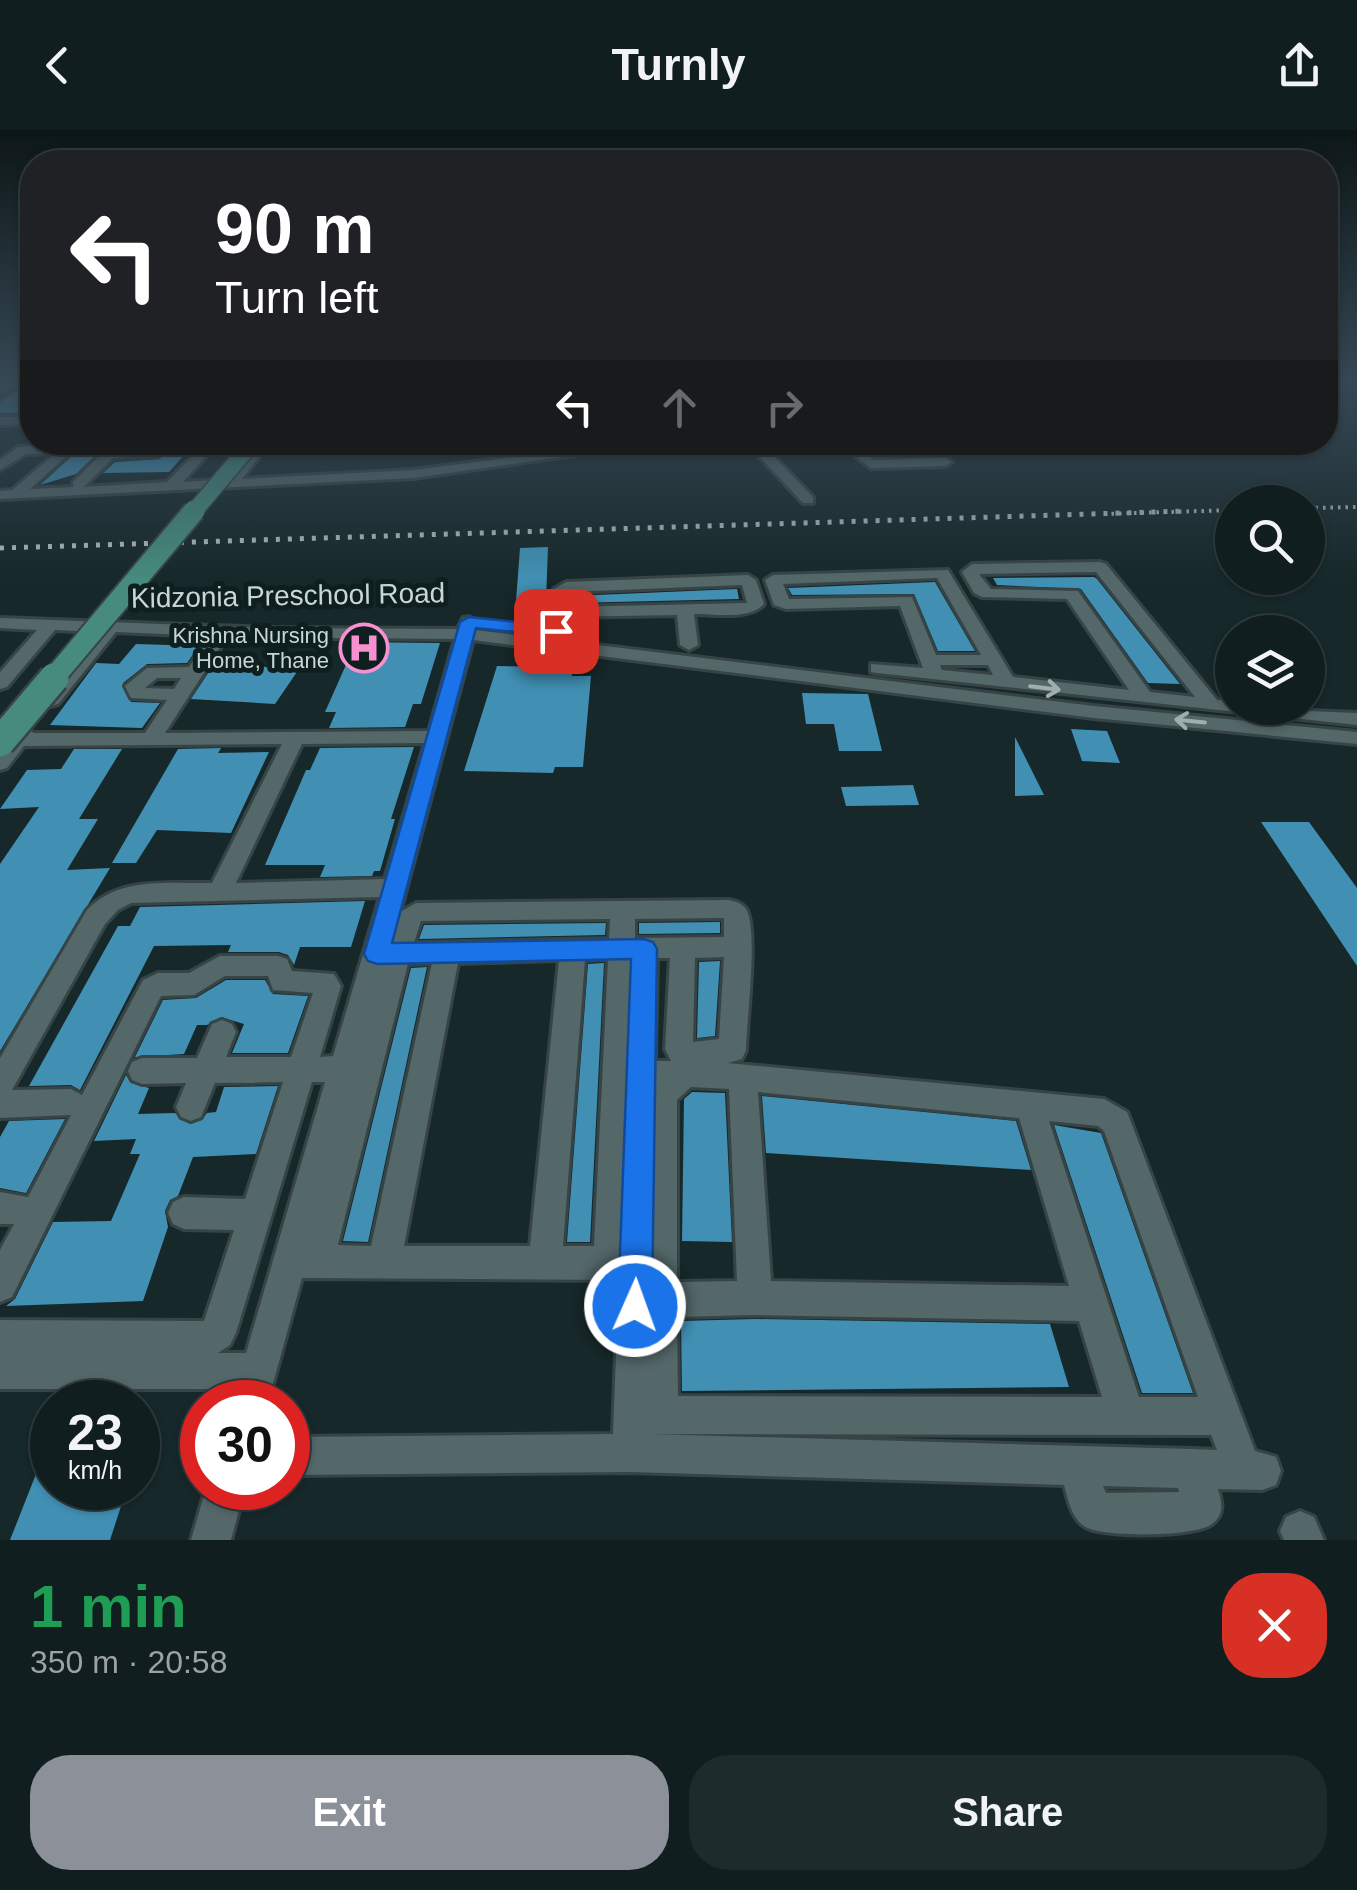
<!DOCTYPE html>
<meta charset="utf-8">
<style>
body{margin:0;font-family:Arial,sans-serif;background:#1e2b2d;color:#f1f3f6;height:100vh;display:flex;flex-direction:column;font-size:38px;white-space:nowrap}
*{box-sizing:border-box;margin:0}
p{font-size:32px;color:#9ca2a5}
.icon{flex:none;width:55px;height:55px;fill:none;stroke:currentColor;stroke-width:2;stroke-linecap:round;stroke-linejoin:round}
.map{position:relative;height:1410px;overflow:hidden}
.sheet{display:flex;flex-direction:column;background:#111e20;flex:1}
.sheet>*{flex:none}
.banner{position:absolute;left:20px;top:20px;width:1318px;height:305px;border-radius:40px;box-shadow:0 2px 8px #0004,0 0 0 2px #303c3e;background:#202124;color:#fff;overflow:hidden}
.tools{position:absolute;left:1215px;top:355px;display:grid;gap:20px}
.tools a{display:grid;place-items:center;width:110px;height:110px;border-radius:50%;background:#111e20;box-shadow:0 2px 8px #0004,0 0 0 2px #303c3e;font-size:50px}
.speed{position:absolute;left:30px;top:1250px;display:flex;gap:20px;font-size:50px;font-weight:700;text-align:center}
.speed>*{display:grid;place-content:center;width:130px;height:130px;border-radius:50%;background:#111e20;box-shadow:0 2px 8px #0004,0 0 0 2px #303c3e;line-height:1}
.speed small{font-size:25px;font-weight:400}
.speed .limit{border:15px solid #d22;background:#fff;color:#111}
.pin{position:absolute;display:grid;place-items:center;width:85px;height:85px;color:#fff;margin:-42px;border-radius:20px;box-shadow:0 5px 15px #0006}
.me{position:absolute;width:110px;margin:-55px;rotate:2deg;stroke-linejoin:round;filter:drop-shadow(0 0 8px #0008)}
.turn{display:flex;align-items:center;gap:35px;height:210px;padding:0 30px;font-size:45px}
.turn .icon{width:130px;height:130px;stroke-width:2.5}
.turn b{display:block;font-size:70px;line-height:85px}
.lanes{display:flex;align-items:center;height:95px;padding:0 30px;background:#0003;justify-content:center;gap:50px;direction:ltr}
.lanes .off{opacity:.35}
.round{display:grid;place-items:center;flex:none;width:105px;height:105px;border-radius:40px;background:#1e2b2d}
.summary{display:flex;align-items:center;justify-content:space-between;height:170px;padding:0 30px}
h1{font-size:60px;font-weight:700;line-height:75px;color:#1e9e55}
.cta{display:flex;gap:20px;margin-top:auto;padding:20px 30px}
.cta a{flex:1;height:115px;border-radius:40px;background:#8c9099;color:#fff;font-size:40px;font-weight:700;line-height:115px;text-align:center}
.cta a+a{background:#1e2b2d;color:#f1f3f6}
header{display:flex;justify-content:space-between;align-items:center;height:130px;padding:0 30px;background:#111e20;font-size:45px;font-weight:700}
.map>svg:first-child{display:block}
.building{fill:#4190b4}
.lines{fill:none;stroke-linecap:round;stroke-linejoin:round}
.minor-tunnel{stroke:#324244;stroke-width:12;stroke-dasharray:12 6;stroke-linecap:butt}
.minor-casing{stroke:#364445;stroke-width:6}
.minor{fill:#546769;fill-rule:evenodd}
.rail-far1{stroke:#aebabb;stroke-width:4;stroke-dasharray:2.5 5;stroke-linecap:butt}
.rail{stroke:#aebabb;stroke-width:5;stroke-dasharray:4 8;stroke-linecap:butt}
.major-bridge-far2-casing{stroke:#364445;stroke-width:19;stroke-linecap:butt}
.major-bridge-far1-casing{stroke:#364445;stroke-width:25;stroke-linecap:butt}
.major-bridge-casing{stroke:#364445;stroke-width:34;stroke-linecap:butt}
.major-bridge-far2{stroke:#468b7d;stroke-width:16}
.major-bridge-far1{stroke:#468b7d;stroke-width:21}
.major-bridge{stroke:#468b7d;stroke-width:29}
.oneway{stroke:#a1aeb0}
.route{fill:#1a73e8;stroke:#114b97;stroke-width:2.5}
.labels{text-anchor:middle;stroke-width:10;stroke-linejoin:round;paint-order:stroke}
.far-poi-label{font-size:22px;fill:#cad5d6;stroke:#0e1f20;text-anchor:end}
.street-label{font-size:28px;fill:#cad5d6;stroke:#0e1f20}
</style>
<header><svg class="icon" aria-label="back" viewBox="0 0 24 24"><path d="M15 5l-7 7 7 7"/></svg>Turnly<svg class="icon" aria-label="share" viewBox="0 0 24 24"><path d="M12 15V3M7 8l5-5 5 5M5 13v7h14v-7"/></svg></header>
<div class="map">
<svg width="1357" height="1410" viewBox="0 0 1357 1410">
<rect width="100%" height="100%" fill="#17282a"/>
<path class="building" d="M26,254H32V283H0V272Z
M87,312H155L104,317L76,344L40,355Z
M181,312H196L169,342L103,343L115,332L159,329Z
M548,417L546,470L516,471L520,418Z
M1094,447L1097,449L1180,554L1148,553L1081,459L997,455L993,448Z
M935,452L975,521H938L914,464L792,465L788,458Z
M737,459L739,469L572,473L573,466Z
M347,512L440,513L421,574H413L405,597L329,598L336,582H325L349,528H340Z
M136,514L199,516L187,533L147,534L123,553L131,572L160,573L142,598L50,595L96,533L119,534Z
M214,534L299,539L275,574L191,569Z
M497,536L570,537L572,546H591L583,637H555L553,643L464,641Z
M802,563L868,564L882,621H839L834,594H806Z
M1071,599L1107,601L1120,633L1082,631Z
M1015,607L1044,665L1015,666Z
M414,617L391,689H395L380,741H374L372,746L320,747L325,735H265L306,640H310L320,618Z
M221,618L218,623L269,622L231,703L157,700L136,733H112L178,619Z
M74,619H122L79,689H98L67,740L110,738L0,921V734L39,677L0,679L27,640L61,639Z
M913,655L919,675L846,676L841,657Z
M1261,692H1309L1357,758V836Z
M365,771L351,817H300L294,835L288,825L279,822H228L231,815L154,816L80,960L71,955L29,956L118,796H130L140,777Z
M720,792V803L639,804V793Z
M606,793L605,805L419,809L424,795Z
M720,831L715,906L697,908L699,832Z
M604,833L590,1112H567L588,834Z
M427,837L368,1112L343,1111L411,838Z
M226,850H265L273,864L308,866L288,923H232L244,894L221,887L207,895H197L184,924L135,927L163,870L196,868Z
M126,945L131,953L149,958L138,984L175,983L190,994L202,990L207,983L216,982L224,957L278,956L256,1024L193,1027L178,1066L170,1070L165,1081L168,1097L143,1171L6,1176L15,1169L53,1092L111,1091L140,1024H130L136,1009L94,1011Z
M692,962L725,963L732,1112L682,1111L684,969Z
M762,966L1016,991L1031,1040L766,1023Z
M65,989L26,1063L0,1058V1007L9,991Z
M1054,995L1101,1003L1193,1263H1142Z
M755,1189L1050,1194L1069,1257L682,1261L681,1191Z
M51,1306L52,1358H127L110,1410H10Z"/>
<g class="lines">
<path class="minor-tunnel" d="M170,321H193"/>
<g class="minor-casing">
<path id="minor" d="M0,254H13L0,262Z
M0,287H32V294L0,295Z
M68,312H82L30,359L73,357V352L104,321L154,318L162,312H177L157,326L113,328L84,357L167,352L206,312H219L183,352L228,349L258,312H271L242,349L414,340L627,312H666L414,348L0,369V361L12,360L56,323L26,324L0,340V330L18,317Z
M746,312H760L813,367V373H803Z
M836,312H851L874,330L945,328L952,332L945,336L871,338Z
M1100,432L1106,434L1217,570L1232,571V578L1357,583V595L877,543L871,542V534L923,538L900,476L786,479L774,475L765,450L773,445L948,440L1013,547L1129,560L1067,469L982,467L974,463L962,442L972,434ZM1096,442L1195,567L1150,562L1078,461L991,459L979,444ZM937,448L981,525H936L912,467L789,469L783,454ZM940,535H988L993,545L942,540Z
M748,445L756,450L764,474C751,490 714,484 694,484L698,515L689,520L680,515L677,485L558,487L550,482L554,459L566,452ZM742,455L747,473L567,477L570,462Z
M469,487L478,492L475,500L1094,576L1357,602V614L1094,588L473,510L400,782L416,773L729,770C737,772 745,774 748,783C757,811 747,887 746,920L742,929L728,933L1104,969L1127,982L1131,992L1255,1321L1276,1327L1281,1341L1276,1355L1262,1360L1218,1359C1222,1372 1225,1384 1212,1394C1196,1407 1100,1408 1084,1396C1071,1387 1068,1369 1064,1355L631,1342L288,1345V1307L613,1304L619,1146L610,1150L302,1148L268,1272H232L235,1259H0V1190L204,1191L234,1100L184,1099L173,1094L168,1083L173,1072L184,1067L245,1069L283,952L215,953L201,987L191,991L181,987L176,977L186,953L142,954L132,950L128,941L132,932L142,928H197L212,894L222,890L232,894L236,902L226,927H291L313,863L273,860L268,846H225L194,865L161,866L12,1167L0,1172V1120L14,1094H0V1062L28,1067L71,985L0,988V928L87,780C120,746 168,754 212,753L282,614L24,616L7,638L0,640V604H13L24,597L34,603H145L167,570L131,568L125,556L147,538L189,537L210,506L116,502L58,574L51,576L41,570L98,502L55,500L7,557L0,559V542L37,500L0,498V488L272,498L458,499L463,488ZM227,507L455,509L429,601L165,603ZM157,548H181L174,559L145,558ZM425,613L385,749L236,753L302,614ZM380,767L333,926L320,927L341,856L334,844L292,841L287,829L278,826H220L189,843H158L143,850L82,965L71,959L12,960L105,794L118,780L131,773ZM724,788V807L635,808V789ZM610,789L609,809L414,813L421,791ZM724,827L719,909L693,912L695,828ZM657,828H670L665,919L671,931H655ZM608,829L594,1116H563L585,830ZM559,830L530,1116H404L458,833ZM432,833L371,1116L338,1115L408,834ZM312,952H325L246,1223H218L230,1215L236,1203ZM691,957L729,959L737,1151L677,1152V970ZM758,962L1019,988L1069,1156L771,1151ZM1049,991L1098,996L1104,1001L1198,1267H1139ZM755,1185L1079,1191L1102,1267L678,1266L677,1187ZM650,1304L1211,1305L1217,1320L1192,1319ZM1103,1356L1178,1358L1179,1362L1106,1363Z
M206,1358H245L231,1410H191Z
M1300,1381L1314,1387L1324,1410H1284L1280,1401L1286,1387Z"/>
</g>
<use href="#minor" class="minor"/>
<path class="rail-far1" d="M1308,378L1357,377
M1104,384L1232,380"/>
<path class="rail" d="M0,418L1185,381"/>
<g class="major-bridge-far2-casing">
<path id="major-bridge-far2" d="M192,384L253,312"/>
</g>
<g class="major-bridge-far1-casing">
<path id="major-bridge-far1" d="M51,551L194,381"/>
</g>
<g class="major-bridge-casing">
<path id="major-bridge" d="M0,612L54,548"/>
</g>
<use href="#major-bridge-far2" class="major-bridge-far2"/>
<use href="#major-bridge-far1" class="major-bridge-far1"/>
<use href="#major-bridge" class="major-bridge"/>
</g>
<defs><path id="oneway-shaft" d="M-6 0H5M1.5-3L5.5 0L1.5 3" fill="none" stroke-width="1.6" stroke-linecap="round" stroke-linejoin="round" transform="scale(2.5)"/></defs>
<g class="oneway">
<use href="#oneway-shaft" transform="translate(1045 558) rotate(7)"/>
<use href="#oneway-shaft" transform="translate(1190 591) rotate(-174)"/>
</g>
<linearGradient id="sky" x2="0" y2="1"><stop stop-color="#0d1617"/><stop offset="0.56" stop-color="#364855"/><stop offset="1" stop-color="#364855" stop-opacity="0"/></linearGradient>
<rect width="1357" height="451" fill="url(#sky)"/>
<path class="route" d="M469,487L556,496L565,501L556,506L476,498L392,813L644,809L653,812L657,819L652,1176L647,1189L635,1194L623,1189L618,1176L631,829L377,834L368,831L364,824L460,492Z"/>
<defs>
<g id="hospital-ring" transform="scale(2.5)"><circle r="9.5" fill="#0e1f20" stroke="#f790cf" stroke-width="1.5"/><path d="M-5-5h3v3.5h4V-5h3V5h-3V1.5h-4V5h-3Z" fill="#f790cf"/></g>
</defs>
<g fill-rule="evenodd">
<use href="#hospital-ring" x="364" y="518"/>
</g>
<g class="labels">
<g class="far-poi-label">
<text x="329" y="513">Krishna Nursing<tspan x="329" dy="25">Home, Thane</tspan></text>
</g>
<g class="street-label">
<text transform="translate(288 465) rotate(-1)" y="10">Kidzonia Preschool Road</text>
</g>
</g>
</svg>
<div class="tools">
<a><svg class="icon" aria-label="search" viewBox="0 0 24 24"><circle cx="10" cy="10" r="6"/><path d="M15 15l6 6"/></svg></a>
<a><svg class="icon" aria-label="layers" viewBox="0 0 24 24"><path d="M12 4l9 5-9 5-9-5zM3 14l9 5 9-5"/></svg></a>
</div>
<div class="speed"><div>23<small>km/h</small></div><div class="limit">30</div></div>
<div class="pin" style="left:556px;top:501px;background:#d93025"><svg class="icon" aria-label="arrive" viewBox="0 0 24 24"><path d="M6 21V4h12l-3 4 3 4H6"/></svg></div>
<svg class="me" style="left:635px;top:1176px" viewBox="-20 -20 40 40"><circle r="17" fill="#1a73e8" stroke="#fff" stroke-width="3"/><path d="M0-11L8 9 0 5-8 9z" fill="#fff"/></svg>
<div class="banner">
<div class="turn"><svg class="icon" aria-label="left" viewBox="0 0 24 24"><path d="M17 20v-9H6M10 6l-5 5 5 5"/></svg><div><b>90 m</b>Turn left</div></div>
<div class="lanes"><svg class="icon" aria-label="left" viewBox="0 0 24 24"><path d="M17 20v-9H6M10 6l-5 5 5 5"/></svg><svg class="icon off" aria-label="ahead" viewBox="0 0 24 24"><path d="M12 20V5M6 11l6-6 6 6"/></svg><svg class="icon off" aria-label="right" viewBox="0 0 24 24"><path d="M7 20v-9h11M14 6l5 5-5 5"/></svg></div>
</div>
</div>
<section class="sheet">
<div class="summary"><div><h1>1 min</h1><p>350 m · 20:58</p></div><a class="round" style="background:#d93025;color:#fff"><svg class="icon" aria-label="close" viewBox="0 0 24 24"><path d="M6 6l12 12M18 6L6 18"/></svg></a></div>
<div class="cta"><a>Exit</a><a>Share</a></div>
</section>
